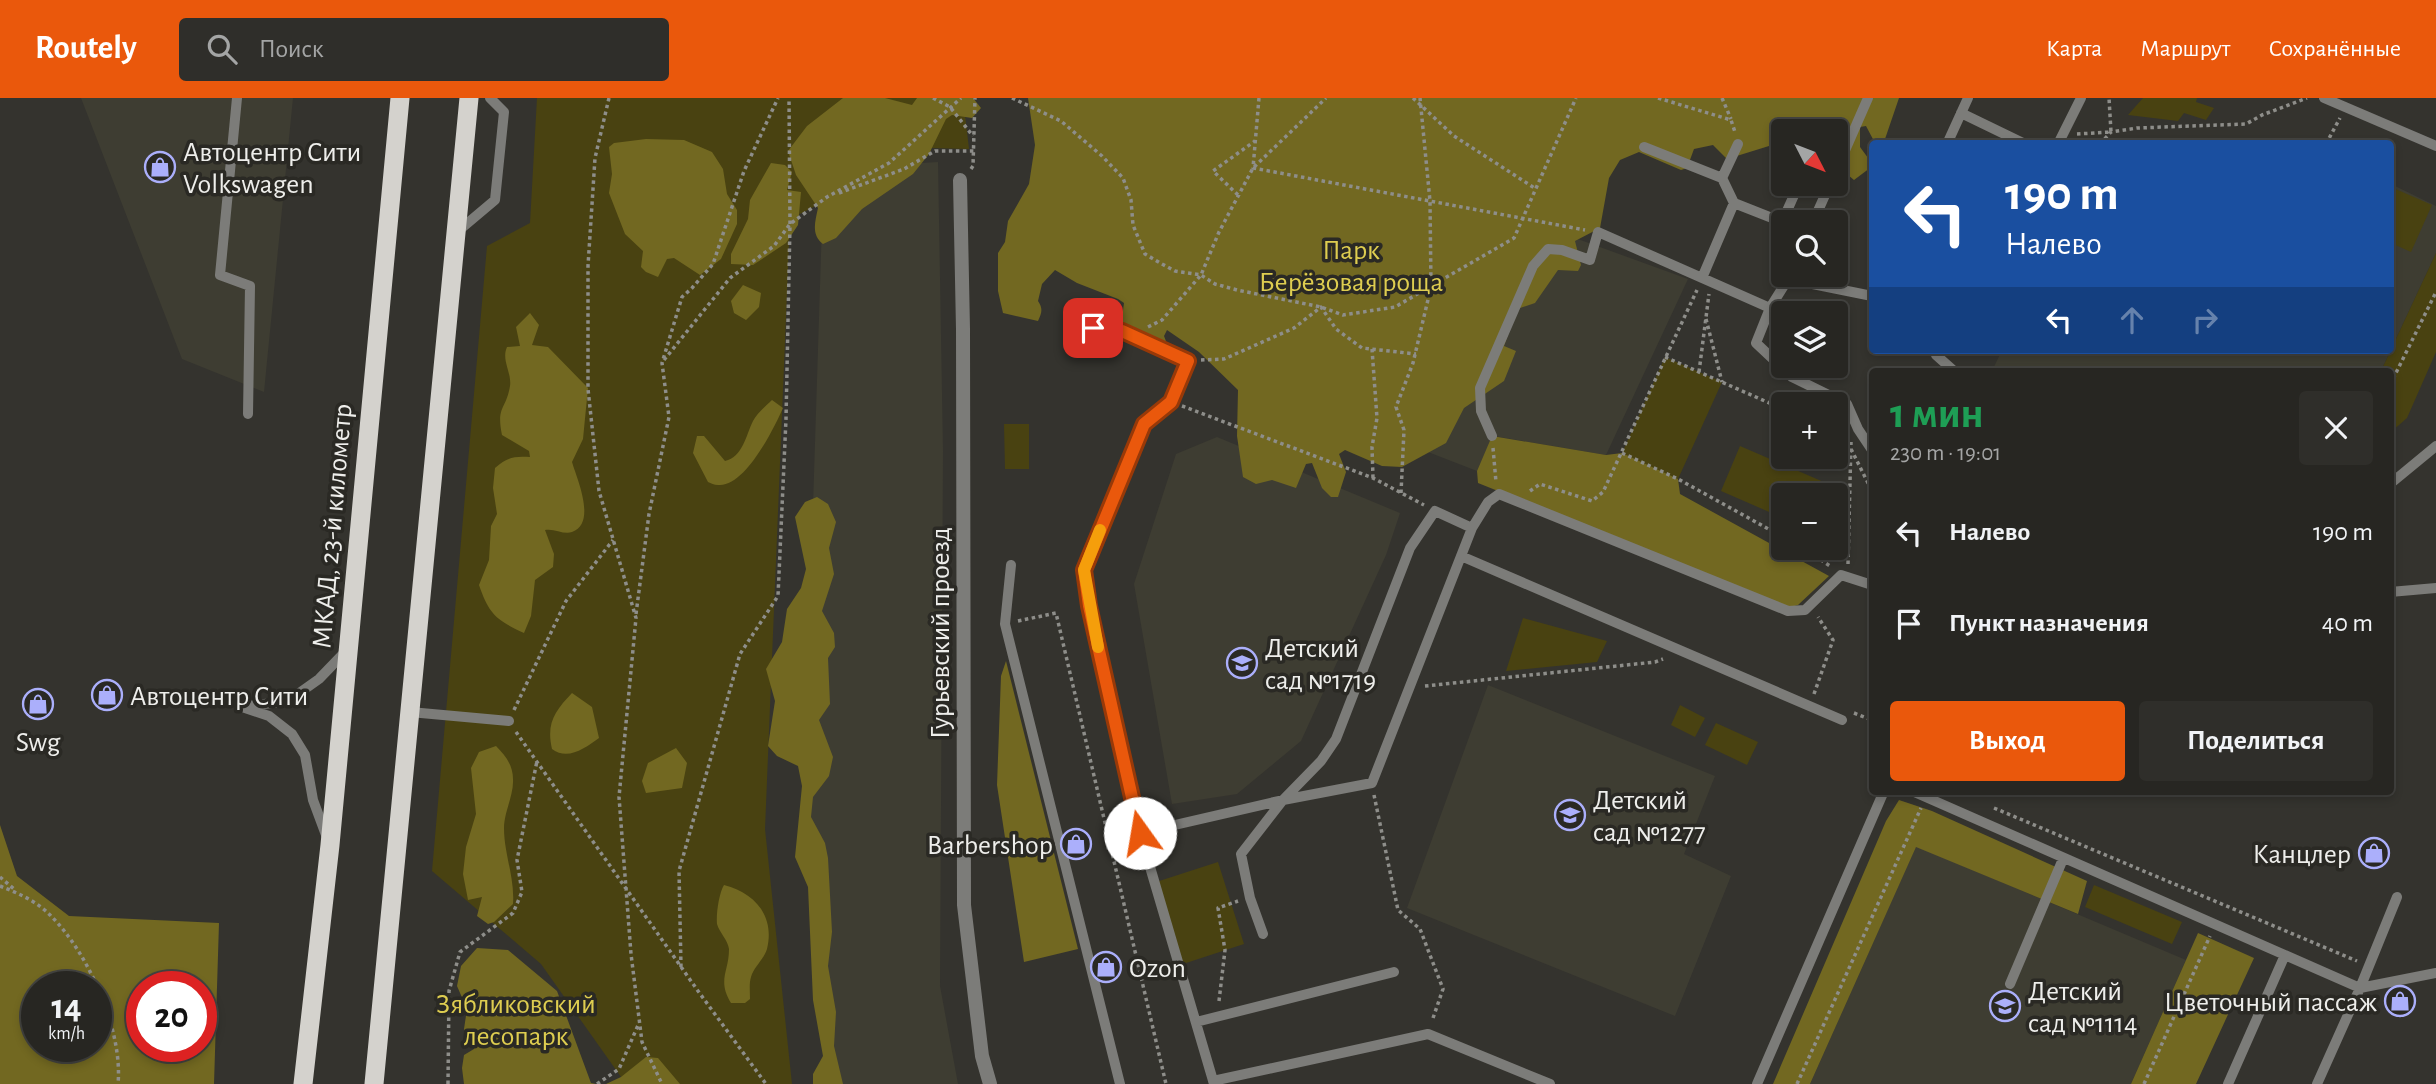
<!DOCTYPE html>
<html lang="ru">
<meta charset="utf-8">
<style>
body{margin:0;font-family:"Alegreya Sans",sans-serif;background:#2f2e2a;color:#f1f3f6;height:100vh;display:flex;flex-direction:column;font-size:26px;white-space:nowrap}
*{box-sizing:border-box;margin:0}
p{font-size:23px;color:#a4a5a5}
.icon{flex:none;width:38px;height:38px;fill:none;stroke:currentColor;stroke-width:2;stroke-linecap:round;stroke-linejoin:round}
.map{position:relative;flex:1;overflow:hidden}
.side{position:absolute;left:1869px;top:270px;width:525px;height:427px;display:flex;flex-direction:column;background:#272622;border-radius:7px;box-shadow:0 4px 10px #0003,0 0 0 2px #434340}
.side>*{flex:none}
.hud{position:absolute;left:1869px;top:42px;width:525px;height:214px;border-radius:7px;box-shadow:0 4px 10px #0003,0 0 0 2px #434340;background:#1a4fa0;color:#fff;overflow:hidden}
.needle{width:46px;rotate:132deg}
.fabs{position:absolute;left:1771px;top:21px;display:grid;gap:14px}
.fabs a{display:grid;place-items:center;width:77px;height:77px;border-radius:7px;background:#272622;box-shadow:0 4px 10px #0003,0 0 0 2px #434340;font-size:35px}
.speed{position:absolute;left:21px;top:873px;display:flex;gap:14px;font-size:35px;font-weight:700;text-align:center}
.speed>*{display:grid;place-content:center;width:91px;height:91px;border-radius:50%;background:#272622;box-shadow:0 4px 10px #0003,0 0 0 2px #434340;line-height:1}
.speed small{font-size:18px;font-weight:400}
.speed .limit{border:10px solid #d22;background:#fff;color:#111}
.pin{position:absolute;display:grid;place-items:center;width:60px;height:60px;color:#fff;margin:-30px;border-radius:14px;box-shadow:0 4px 10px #0006}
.me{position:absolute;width:77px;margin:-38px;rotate:347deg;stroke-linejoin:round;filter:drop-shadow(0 0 5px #0008)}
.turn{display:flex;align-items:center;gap:24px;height:147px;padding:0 21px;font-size:32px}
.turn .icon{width:91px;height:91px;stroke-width:2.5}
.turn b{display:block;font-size:49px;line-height:60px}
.lanes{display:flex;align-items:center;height:66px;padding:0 21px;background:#0003;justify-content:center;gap:35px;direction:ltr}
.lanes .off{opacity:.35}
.round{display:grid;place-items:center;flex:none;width:74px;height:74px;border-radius:7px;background:#2f2e2a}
.head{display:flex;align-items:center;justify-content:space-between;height:119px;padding:0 21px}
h1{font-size:42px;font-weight:700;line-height:52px;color:#1e9e55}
.button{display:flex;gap:14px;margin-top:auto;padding:14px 21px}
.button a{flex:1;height:80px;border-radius:7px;background:#ea580c;color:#fff;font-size:28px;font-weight:700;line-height:80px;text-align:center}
.button a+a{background:#2f2e2a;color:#f1f3f6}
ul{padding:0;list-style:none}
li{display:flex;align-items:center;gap:21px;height:91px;padding:0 21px}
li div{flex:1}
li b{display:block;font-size:26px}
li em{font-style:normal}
header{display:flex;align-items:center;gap:42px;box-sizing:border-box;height:98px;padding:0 35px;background:#ea580c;color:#fff}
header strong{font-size:33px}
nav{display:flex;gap:38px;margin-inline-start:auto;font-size:24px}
.search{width:490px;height:63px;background:#2f2e2a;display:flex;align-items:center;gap:18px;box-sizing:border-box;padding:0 24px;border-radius:7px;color:#a4a5a5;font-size:26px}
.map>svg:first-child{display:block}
.built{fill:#3e3d32}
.green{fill:#494211}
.forest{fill:#726821;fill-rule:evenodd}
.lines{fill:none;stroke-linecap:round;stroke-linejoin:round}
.path{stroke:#8e8e8a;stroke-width:3.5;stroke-dasharray:3.5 3.5;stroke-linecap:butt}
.service{stroke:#7c7c79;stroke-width:10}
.minor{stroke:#7c7c79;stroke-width:14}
.trunk{stroke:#d4d2cd;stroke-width:19}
.route-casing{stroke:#983908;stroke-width:18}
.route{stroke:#ea580c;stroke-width:12}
.slow{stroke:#f59e0b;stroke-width:12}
.labels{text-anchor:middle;stroke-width:7;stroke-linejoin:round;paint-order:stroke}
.poi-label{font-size:28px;fill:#eeeeeb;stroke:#2a2924;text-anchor:start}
.park-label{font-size:28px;fill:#decd50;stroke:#2a2924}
.street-label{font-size:28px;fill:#eeeeeb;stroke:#2a2924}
</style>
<header>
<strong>Routely</strong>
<div class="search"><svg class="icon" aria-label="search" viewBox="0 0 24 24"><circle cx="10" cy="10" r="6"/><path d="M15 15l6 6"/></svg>Поиск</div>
<nav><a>Карта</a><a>Маршрут</a><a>Сохранённые</a></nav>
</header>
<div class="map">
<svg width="2436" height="986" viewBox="0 0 2436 986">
<rect width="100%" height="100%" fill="#34332e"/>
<path class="built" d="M81,0H293L264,294L182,261Z
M938,64L943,353L940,888L958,986H831L803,722L822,125L921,65Z
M2391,86L2436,108V155L2381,273H1992L2002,252H2390Z
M1553,132L1688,181L1606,357L1493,338L1477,373L1428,354Z
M1217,339L1400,415L1386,457L1301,643L1237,696L1172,706L1134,486L1176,356Z
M1488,587L1715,678L1684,756L1731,778L1675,918L1407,810Z
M1916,748L2186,862L2131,986H1810Z"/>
<path class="green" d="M537,0H963L969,51L930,50L790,121L765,731L792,986H626L541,866L432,773L487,148L530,125Z
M2143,0H2197L2196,4L2214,10L2206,22L2184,15L2178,23L2128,17Z
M2391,89L2432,107L2411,154L2391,145Z
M2436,155V254L2407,320L2391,334L2390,273H2381Z
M1665,259L1722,284L1678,381L1622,355Z
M1004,326H1029V371H1005Z
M1740,348L1833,388L1829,397H1783V420L1721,393Z
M1523,520L1607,543L1597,564L1506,573Z
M1680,607L1705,620L1695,639L1671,627Z
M1716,625L1758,644L1747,667L1705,647Z
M1218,764L1244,846L1180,867L1153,785Z
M2094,787L2182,824L2172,846L2085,809Z"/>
<path class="forest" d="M843,0H885L912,7L917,0H973L981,10L972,20L952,17L946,21L929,56L913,76L862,111L836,140L823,146C811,137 815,124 818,110L796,77L788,53L807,28Z
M1028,0H1899L1885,41L1880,45H1875L1866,28L1860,29V49L1871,64L1870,70L1854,82L1836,67V33H1827V30L1822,27L1813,33H1783V47L1769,48L1727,61L1713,47L1694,51L1687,70L1681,72L1639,54L1620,62L1609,80L1600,130L1575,143L1581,167L1578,173L1558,172L1535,205L1517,211L1504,248L1516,253L1504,283L1464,310L1446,345L1402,369L1382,368L1345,352L1339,356L1346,374L1338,399H1331L1322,390L1312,365L1306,366L1296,390L1272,382L1256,386L1243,379L1237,338L1238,292L1199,254L1167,232L1164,238L1169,251L1113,227L1123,212L1124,205L1118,201L1077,185L1055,172L1042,186L1038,203C1043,210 1042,215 1038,223L1003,215L998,193V155L1005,144L1008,123L1029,86L1035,47Z
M646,41L684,42L712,54L723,71L727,96L737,112V126L721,161L700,177L674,160L667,161L658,179L646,174L641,169L643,153L625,136L609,95L612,76L609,49L614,45Z
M771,65L785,67L792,74L787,92L801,94L798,127L786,145L753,167L731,166V156L748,121L750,102Z
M743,187L761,195L759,209L746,222L734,215L731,203Z
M530,215L539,227L532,247L548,249L588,290L583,341L572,364C577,381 597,425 572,434C564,437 554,430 545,432L554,456L553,469L535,482L531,518L524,535C496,522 489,516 479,487L489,462L491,428L497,416L493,390L495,370C507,359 515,358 530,359L529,353L502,337C496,308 506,312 510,288C512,275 501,262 507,249L520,248L516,229Z
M772,302L783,310C774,330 745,390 718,387C714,387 711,385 708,384L693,355L697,338H704L725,363C743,359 746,337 753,323C757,315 766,308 772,302Z
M1492,338L1606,357L1622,355L1678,381L1680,396L1829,478L1798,507L1788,510L1478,385L1477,373Z
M817,399L828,406L836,424L829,450L834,476L822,513L834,535L835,549L828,560L830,606L819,622L833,659L829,678L813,699L811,719L825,745L828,760L832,834L828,868L836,914L834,948L843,986H813V976L823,958L813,902L808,789L795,759L802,688L798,668L777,658L768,648L775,603L766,571L782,544L787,511L801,490L806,471L795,419L805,404Z
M1006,563L1078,851L1024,864L997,687L1001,578Z
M572,595L592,609L599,640C585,650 568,663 552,651C546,625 555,613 572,595Z
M496,648C505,657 513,667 513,681C514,697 504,714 504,730C504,756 515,780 513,806L494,824L488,826L477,818L482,799L468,802L463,776L466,749L476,716L471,670L479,654Z
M676,650L687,665L682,690L646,695L642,683L648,665Z
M1899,702L1932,713L2087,783L2078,816L1916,749L1810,986H1773L1886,723Z
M0,727L17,778L69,818L219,825L214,986H0ZM37,889H96V948H37ZM142,889H201V948H142Z
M724,787C755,795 775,818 767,851C764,861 754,869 751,879C749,885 750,894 750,901L745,905H731C717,882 729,874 729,851C728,842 719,834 717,826C716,816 719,795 724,787Z
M2198,835L2254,860L2196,986H2131Z
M477,850L508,852L557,893L591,985L596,986H464L462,970L464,957L474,951L475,945L469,943L464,931L467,911L457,888L461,868Z
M646,959L658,960L680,986H606L621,979Z"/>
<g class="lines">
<path class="path" d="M609,0L595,60L588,168V291L599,393L636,520L619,699L631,856L642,944L662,986
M933,0L950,9L973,38
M1012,0L1061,23L1102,58L1123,80L1131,102L1133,127L1145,156L1162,166L1175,173L1201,177L1215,186L1237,192L1321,209L1343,217L1395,209L1514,140L1576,0
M1259,0L1253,70L1585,132
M1413,0L1454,38L1536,91
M1658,0L1731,22L1735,34
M1722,0L1731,21
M2077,36L2111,34L2109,0
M2100,46L2111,34L2137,30L2246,26L2262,17L2307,0
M2326,46L2340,20
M971,71L973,68L975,0
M839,95L904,71L935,53H974
M1238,97L1213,73L1255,43
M1706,221L1722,284
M1148,229L1162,222L1201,177L1219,134L1253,70L1326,0
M1372,251L1377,320L1372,349L1373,380
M1665,259L1783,311
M664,262L730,180L774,148L790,126L827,99L889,65L961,0
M1201,262L1224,261L1294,230L1321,209L1336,231L1362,250L1416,256
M1699,274L1709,196
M2390,287L2436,194
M1182,308L1373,380L1424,407
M1836,333L1845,332
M1493,350L1496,384
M1851,351L1872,393
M1622,355L1678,381L1783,439
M1530,393L1540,386L1592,403L1603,394L1697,192
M1401,395L1404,332L1396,309L1413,265L1431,189L1430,103L1420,0
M1803,450L1830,468
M1848,466L1851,344
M636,516L649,416L669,319L662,265L682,199L692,190L713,166L744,73L778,0
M1018,523L1056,515L1166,986
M1425,588L1655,564L1663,561
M1814,596L1833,542L1818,519
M514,612L566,503L613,442
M1854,615L1872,622
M516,634L698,893L766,986
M1374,697L1398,812L1420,831L1443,891L1432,923
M1994,710L2357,863
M0,779L14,791
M0,788C18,795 38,804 51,818C89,856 123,933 118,986
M681,869L679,773L740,556L778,498L786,321L790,126L789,0
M1219,903L1225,852L1218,810L1238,803
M448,986L449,893L460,854L513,815L522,794L517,762L537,663
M597,986L619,971L639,925
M1797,986L1921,710
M2144,986L2210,838"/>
<path class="service" d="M237,0L220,177L250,188L248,316
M2324,0L2436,48
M1961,15L2025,46
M1775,34L1783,37
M1947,46L1968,0
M2058,46L2081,0
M1644,49L1722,80L1734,105L1702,180
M1836,73L1868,0
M1722,80L1738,46
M1734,105L1782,124L1799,86
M1813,124L1830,86
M457,134L495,102L504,14L490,0
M1872,198L1788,181L1770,210L1756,245L1792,279L1847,306L1858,331L1872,352
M1093,230L1122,233L1188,263L1171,304L1144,326L1084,472L1089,508L1140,735L1214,986
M1940,252L1936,257L1954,273
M1492,338L1481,313L1480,290L1533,168L1548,151L1562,152L1590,162L1598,134L1770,210
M2390,386L2436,348
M1461,458L1842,622
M1011,467L1005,526L1120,986
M2390,494L2436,490
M248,608L288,603L319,581L346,553
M242,609L269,618L292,636L305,657L313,702L326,737
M410,614L509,623
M1912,693L2360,890L2436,875
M1140,735L1283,702L1372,685L1472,430
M1263,836L1250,800L1241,756L1283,702L1321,663L1336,641L1410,450L1435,413L1472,430L1488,404L1499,396L1788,513L1805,512L1841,477L1872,487
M2010,886L2063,761
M1196,924L1394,874
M1213,983L1428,936L1550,986
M1757,986L1884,693
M2228,986L2285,857
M2317,986L2360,890L2397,799"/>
<path class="minor" d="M960,82L963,231L964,807L982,958L990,986"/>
<path class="trunk" d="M303,986L330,747L400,0
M374,986L469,0"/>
</g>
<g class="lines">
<g class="route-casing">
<path id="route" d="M1093,230L1122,233L1188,263L1171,304L1144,326L1084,472L1089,508L1140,735"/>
</g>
<use href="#route" class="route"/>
<path class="slow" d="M1098,549L1084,472L1100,432"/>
</g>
<defs>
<g id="shop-ring" transform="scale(1.575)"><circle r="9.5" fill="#2a2924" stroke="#abaffb" stroke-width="1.5"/><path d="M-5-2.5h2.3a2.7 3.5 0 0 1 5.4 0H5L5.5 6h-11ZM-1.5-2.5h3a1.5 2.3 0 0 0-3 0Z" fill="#abaffb"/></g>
<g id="school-ring" transform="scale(1.575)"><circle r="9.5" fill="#2a2924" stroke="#abaffb" stroke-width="1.5"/><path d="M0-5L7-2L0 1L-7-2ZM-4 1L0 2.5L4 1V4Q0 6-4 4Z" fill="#abaffb"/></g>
</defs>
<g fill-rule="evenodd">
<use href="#shop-ring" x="160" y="69"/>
<use href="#school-ring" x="1242" y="565"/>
<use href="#shop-ring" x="107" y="597"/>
<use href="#shop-ring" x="38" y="606"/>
<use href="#school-ring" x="1570" y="717"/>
<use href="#shop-ring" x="1076" y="746"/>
<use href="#shop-ring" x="2374" y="755"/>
<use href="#shop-ring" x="1106" y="869"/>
<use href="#shop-ring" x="2400" y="903"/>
<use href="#school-ring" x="2005" y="908"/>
</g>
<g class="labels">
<g class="poi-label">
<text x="183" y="63">Автоцентр Сити<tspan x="183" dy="32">Volkswagen</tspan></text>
<text x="1265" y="559">Детский<tspan x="1265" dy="32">сад №1719</tspan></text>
<text x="130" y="607">Автоцентр Сити</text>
<text x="38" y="653" text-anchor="middle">Swg</text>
<text x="1593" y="711">Детский<tspan x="1593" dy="32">сад №1277</tspan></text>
<text x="1053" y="756" text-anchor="end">Barbershop</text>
<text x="2351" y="765" text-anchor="end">Канцлер</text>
<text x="1129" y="879">Ozon</text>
<text x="2028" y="902">Детский<tspan x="2028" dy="32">сад №1114</tspan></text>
<text x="2377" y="913" text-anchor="end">Цветочный пассаж</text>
</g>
<g class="park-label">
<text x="1351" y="161">Парк<tspan x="1351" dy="32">Берёзовая роща</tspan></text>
<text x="516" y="915">Зябликовский<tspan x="516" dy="32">лесопарк</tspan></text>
</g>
<g class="street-label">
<text transform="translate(331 428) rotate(-85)" y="10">МКАД, 23-й километр</text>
<text transform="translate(939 535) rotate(-90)" y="10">Гурьевский проезд</text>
</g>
</g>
</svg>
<div class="fabs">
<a><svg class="needle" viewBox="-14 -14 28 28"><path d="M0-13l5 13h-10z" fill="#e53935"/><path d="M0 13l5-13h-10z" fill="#a4a5a5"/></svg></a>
<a><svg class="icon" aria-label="search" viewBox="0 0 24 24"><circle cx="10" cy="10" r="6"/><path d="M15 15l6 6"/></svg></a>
<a><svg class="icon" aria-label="layers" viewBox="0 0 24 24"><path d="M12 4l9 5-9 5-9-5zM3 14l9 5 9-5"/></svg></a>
<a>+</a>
<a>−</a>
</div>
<div class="speed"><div>14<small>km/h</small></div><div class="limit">20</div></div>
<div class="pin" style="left:1093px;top:230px;background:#d93025"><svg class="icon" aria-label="arrive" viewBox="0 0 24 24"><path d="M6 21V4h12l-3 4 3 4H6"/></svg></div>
<svg class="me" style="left:1140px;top:735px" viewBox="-20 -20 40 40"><circle r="19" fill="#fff"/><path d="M0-13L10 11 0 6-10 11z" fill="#ea580c"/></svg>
<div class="hud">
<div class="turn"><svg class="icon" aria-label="left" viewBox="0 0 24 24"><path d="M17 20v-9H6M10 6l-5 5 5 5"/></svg><div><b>190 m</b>Налево</div></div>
<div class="lanes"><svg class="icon" aria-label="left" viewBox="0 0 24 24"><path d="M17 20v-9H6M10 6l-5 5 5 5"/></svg><svg class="icon off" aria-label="ahead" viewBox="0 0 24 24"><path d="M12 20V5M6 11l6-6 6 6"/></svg><svg class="icon off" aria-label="right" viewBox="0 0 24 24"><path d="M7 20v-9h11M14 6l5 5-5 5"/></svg></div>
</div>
<section class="side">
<div class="head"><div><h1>1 мин</h1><p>230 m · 19:01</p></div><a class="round"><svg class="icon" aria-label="close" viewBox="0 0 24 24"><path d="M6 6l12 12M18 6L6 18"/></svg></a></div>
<ul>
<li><svg class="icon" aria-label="left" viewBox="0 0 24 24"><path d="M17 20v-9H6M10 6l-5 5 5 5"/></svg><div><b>Налево</b></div><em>190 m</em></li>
<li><svg class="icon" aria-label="arrive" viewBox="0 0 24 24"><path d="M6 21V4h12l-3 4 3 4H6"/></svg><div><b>Пункт назначения</b></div><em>40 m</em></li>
</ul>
<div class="button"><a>Выход</a><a>Поделиться</a></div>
</section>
</div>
